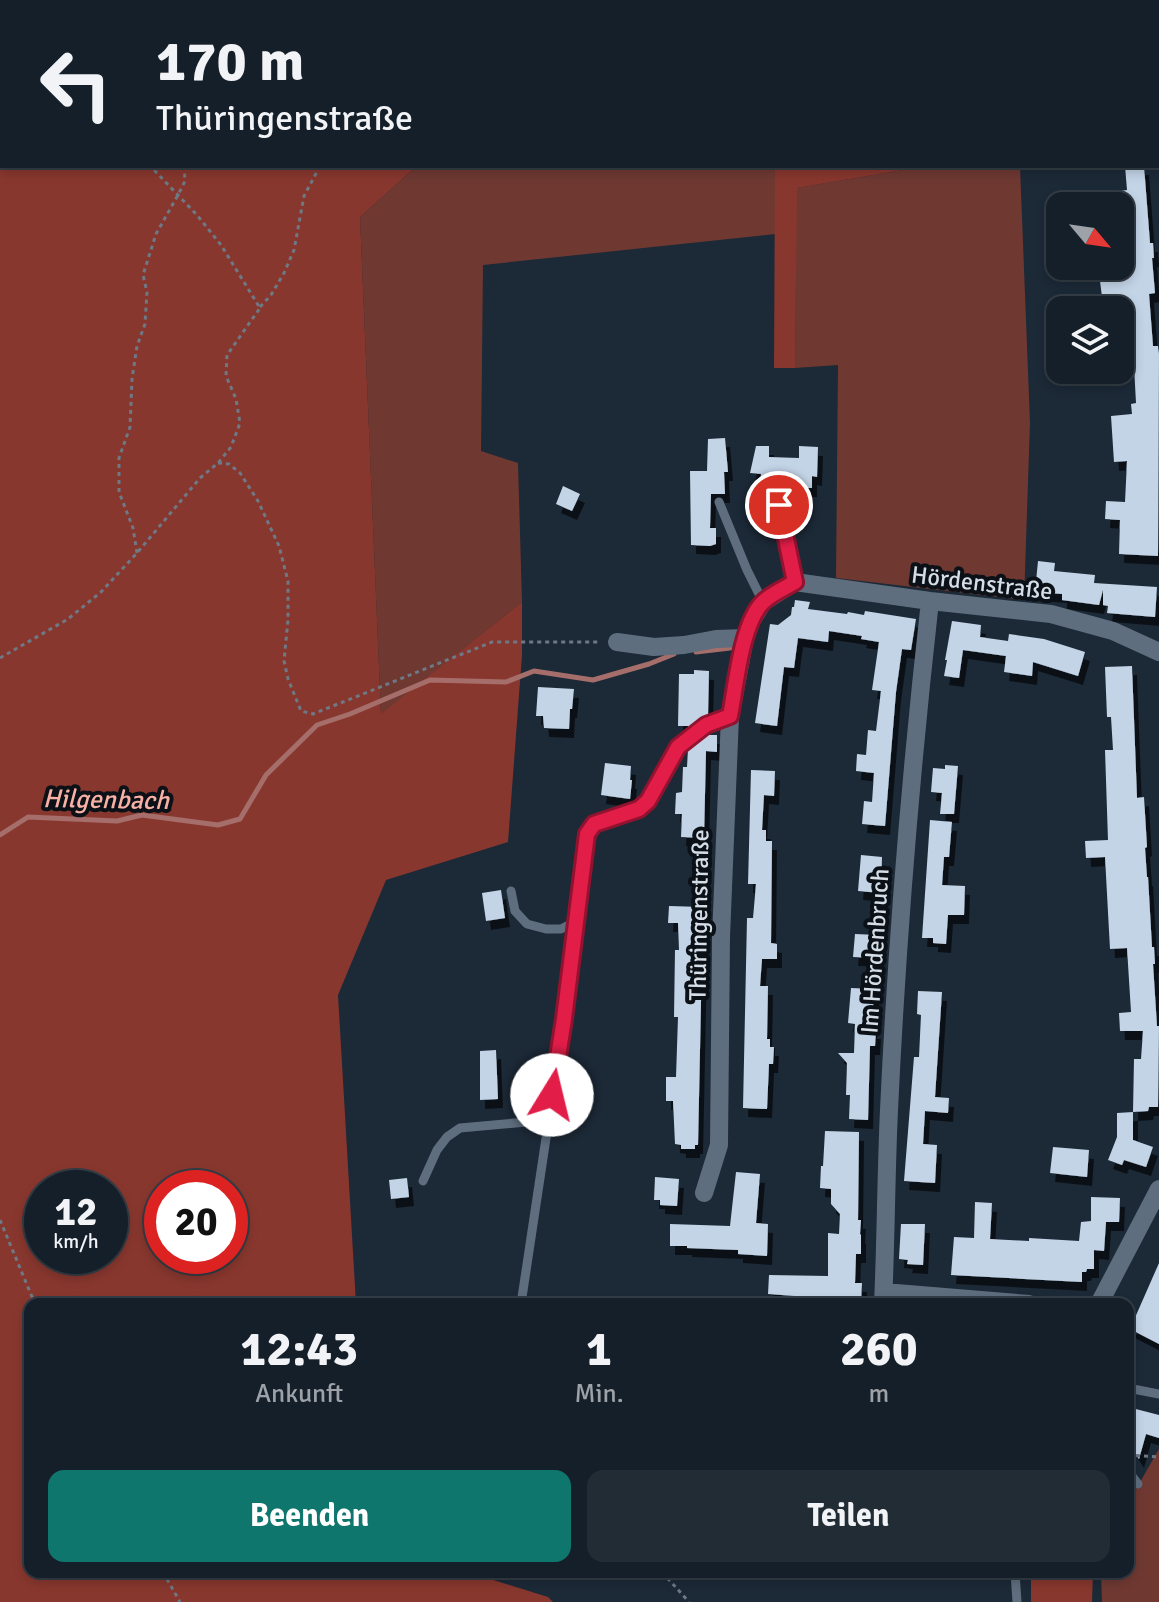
<!DOCTYPE html>
<html lang="de">
<meta charset="utf-8">
<style>
body{margin:0;font-family:Signika,sans-serif;background:#222c35;color:#f1f3f6;height:100vh;display:flex;flex-direction:column;font-size:30px;white-space:nowrap}
*{box-sizing:border-box;margin:0}
p{font-size:26px;color:#9da2a8}
.icon{flex:none;width:44px;height:44px;fill:none;stroke:currentColor;stroke-width:2;stroke-linecap:round;stroke-linejoin:round}
.map{position:relative;flex:1;overflow:hidden}
.sheet{position:absolute;left:24px;top:1298px;width:1110px;height:280px;display:flex;flex-direction:column;background:#151f29;border-radius:16px;box-shadow:0 4px 12px #0003,0 0 0 2px #343d46}
.sheet>*{flex:none}
.hud{position:absolute;left:0px;top:0px;width:1160px;height:168px;box-shadow:0 4px 12px #0003,0 0 0 2px #343d46;background:#151f29;color:#f1f3f6;overflow:hidden}
.needle{width:52px;rotate:119deg}
.fabs{position:absolute;left:1046px;top:192px;display:grid;gap:16px}
.fabs a{display:grid;place-items:center;width:88px;height:88px;border-radius:16px;background:#151f29;box-shadow:0 4px 12px #0003,0 0 0 2px #343d46;font-size:40px}
.speed{position:absolute;left:24px;top:1170px;display:flex;gap:16px;font-size:40px;font-weight:700;text-align:center}
.speed>*{display:grid;place-content:center;width:104px;height:104px;border-radius:50%;background:#151f29;box-shadow:0 4px 12px #0003,0 0 0 2px #343d46;line-height:1}
.speed small{font-size:20px;font-weight:400}
.speed .limit{border:12px solid #d22;background:#fff;color:#111}
.pin{position:absolute;display:grid;place-items:center;width:68px;height:68px;color:#fff;margin:-34px;border:4px solid #fff;border-radius:50%;box-shadow:0 2px 8px #0007}
.me{position:absolute;width:88px;margin:-44px;rotate:9deg;stroke-linejoin:round;filter:drop-shadow(0 0 6px #0008)}
.turn{display:flex;align-items:center;gap:28px;height:168px;padding:0 24px;font-size:36px}
.turn .icon{width:104px;height:104px;stroke-width:2.5}
.turn b{display:block;font-size:56px;line-height:68px}
.eta{display:flex;justify-content:space-evenly;align-items:center;height:136px;text-align:center}
.eta b{font-size:48px;font-weight:700;line-height:56px}
.button{display:flex;gap:16px;margin-top:auto;padding:16px 24px}
.button a{flex:1;height:92px;border-radius:16px;background:#0f766e;color:#fff;font-size:32px;font-weight:700;line-height:92px;text-align:center}
.button a+a{background:#222c35;color:#f1f3f6}
.map>svg:first-child{display:block}
.green{fill:#6f3932}
.forest{fill:#88372e;fill-rule:evenodd}
.lines{fill:none;stroke-linecap:round;stroke-linejoin:round}
.stream{stroke:#a56e6a;stroke-width:5}
.building{fill:#c3d4e7;filter:url(#shadow)}
.path{stroke:#6e7985;stroke-width:3;stroke-dasharray:4 4;stroke-linecap:butt}
.service{stroke:#5f6e7e;stroke-width:9}
.minor{stroke:#5f6e7e;stroke-width:18}
.route-casing{stroke:#92132f;stroke-width:20}
.route{stroke:#e11d48;stroke-width:14}
.labels{text-anchor:middle;stroke-width:8;stroke-linejoin:round;paint-order:stroke}
.street-label{font-size:24px;fill:#d5dde7;stroke:#0b1117}
.water-label{font-size:26px;font-style:italic;fill:#f9b1a6;stroke:#0b1117}
</style>
<div class="map">
<svg width="1159" height="1602" viewBox="0 0 1159 1602">
<defs>
<filter id="shadow"><feDropShadow dx="5" dy="9" stdDeviation="0" flood-color="#0009"/></filter>
</defs>
<rect width="100%" height="100%" fill="#1c2937"/>
<path class="green" d="M417,166H775V234L483,265L481,451L518,463L522,602L381,715L360,217Z
M927,166H1020L1030,423L1024,600L836,578L838,365L795,368L796,188Z
M1159,1449V1602H1102L1101,1572H1128V1503Z"/>
<path class="forest" d="M0,0H727L734,2H2V166H417L360,217L381,714L522,602V655L508,842L386,880L338,995L356,1304H30V1572H468L548,1597L553,1602H0ZM42,1188H110V1256H42ZM162,1188H230V1256H162Z
M775,166H927L797,188L795,368H774Z
M1031,1572H1093L1092,1602H1031Z"/>
<g class="lines">
<path class="stream" d="M696,652L730,648
M0,835L28,817L117,821L142,815L218,825L240,819L266,775L317,725L350,714L430,680L506,682L534,671L593,680L649,664L674,654"/>
</g>
<path class="building" d="M1125,166H1144L1150,243H1153L1154,258H1152L1155,293L1149,294L1153,346H1158L1159,354L1158,556L1119,554L1120,520L1105,519L1106,501L1125,502L1127,461L1114,462L1111,416L1132,414L1131,404L1136,403L1134,366L1123,367L1124,358H1120V326L1125,325L1120,295L1102,297L1100,281L1124,277L1120,252V206H1115L1114,192L1127,190Z
M725,438L728,472H724L725,494H711L710,528H716V544L710,546L691,545L690,471H707L708,439Z
M756,446H769V457L799,458V446L818,447L817,477L812,476V488H806V493L777,492L776,497L760,496L761,474L750,473Z
M563,486L580,494L572,511L556,504Z
M1038,561L1055,563L1054,571L1095,575L1094,583L1157,587L1155,617L1107,613L1108,606L1103,605V590L1099,605L1062,600V594L1035,592Z
M795,600L810,602L808,609L847,614L848,612L864,615L865,611L916,619L911,650L902,649L896,692L885,826L862,824L864,801L872,802L874,773L856,771L857,754L866,755L868,730L876,731L881,691L872,690L879,642L861,639L862,636L829,631L828,642L798,638L794,668L784,667L777,726L755,723L770,624L778,625L791,615L792,607H794Z
M952,621L981,625L980,637L1008,641L1009,634L1044,639L1085,652L1078,676L1033,662L1032,676L1004,672L1006,656L963,650L959,678L944,676L947,660H945Z
M1132,666L1137,798L1144,797L1147,847L1145,848L1147,877H1148L1152,947H1154L1155,964H1153L1157,1026H1159L1158,1107H1149L1148,1111L1133,1112L1134,1059H1141L1143,1031H1120L1119,1013L1131,1012L1127,948L1110,949L1105,857L1086,858L1085,841L1108,840L1105,750H1113L1111,717H1107L1105,667Z
M694,670L709,671L708,716L688,730V726H678L679,674H694Z
M538,687L574,689L572,709H570L569,729L544,728L543,716H536Z
M708,733V735H717V752L706,751L704,838L681,837L682,814H675L676,793L682,792L683,767H687L688,749Z
M605,763L631,766L630,780H632L630,799L601,795Z
M945,765L958,766L954,814H940L942,793L931,792L933,768L945,769Z
M751,770L775,771L774,796L764,795L762,830H766V841H772L771,943L777,944V959H762L760,986H768L767,1039H770V1047H774L773,1064H769L767,1109L743,1108L747,918H753L756,884H748Z
M930,820L952,822L949,857H944L942,885L965,886L964,915H948L946,944L933,943V938H922Z
M861,855L882,857L881,893L858,891Z
M501,890L505,918L486,921L482,893Z
M669,906L703,907L698,1145H695V1149H681V1145L675,1144L673,1101H666V1077H676L678,1017H674L675,950H679L678,923H668Z
M855,934L878,935L876,958L853,957Z
M851,988L874,989L872,1030H876L875,1046H870L868,1120L849,1119L850,1095H846L847,1063L838,1053H854L855,1024L848,1023Z
M918,991L942,992L935,1097L949,1098L948,1113L925,1111L923,1144L937,1145L935,1183L904,1181L914,1057H919L921,1015L917,1014Z
M496,1050L498,1099L480,1100V1051Z
M1133,1112V1140L1153,1147L1146,1167L1124,1160L1122,1165L1108,1160L1117,1137V1113Z
M825,1131L859,1132L858,1220H861L860,1234L861,1235V1254H856L855,1283H862L861,1302L814,1300V1303L794,1302L795,1296L768,1294L769,1275L828,1276V1233L839,1234L840,1214L831,1204V1189L820,1188L821,1166H823Z
M1053,1147L1089,1150L1087,1177L1050,1173Z
M736,1172L760,1174L756,1223L768,1224L767,1256L738,1254V1250L687,1248V1246H670V1224L730,1226Z
M655,1177L679,1179L677,1206L660,1205V1200H654Z
M407,1178L409,1197L391,1199L389,1180Z
M1091,1197L1120,1198L1119,1222H1106L1104,1251L1094,1250V1269H1087L1086,1272H1082V1282L951,1275L954,1237L974,1238L975,1202L992,1203L990,1239L1029,1241V1238L1079,1241L1081,1222L1091,1221Z
M901,1224H925L923,1265L907,1264L908,1260L899,1259Z
M1159,1263V1344L1130,1329Z
M1128,1407L1159,1415V1438L1146,1434L1139,1459L1128,1442Z"/>
<g class="lines">
<path class="path" d="M61,0L63,2
M178,0V2
M504,2L506,0
M260,307L271,295L284,273L294,250L304,196L320,166
M218,463L229,464L240,473L258,501L279,546L288,581V620L284,661L288,679L301,711L313,714L492,642H599
M137,553L133,528L119,492V458L130,427L132,379L137,346L145,324L147,292L143,275L156,234L178,195L185,181L184,166
M0,658L68,619L101,592L137,553L200,478L218,463L231,447L240,423L236,399L226,376L227,355L260,308L221,245L197,215L155,171L153,166
M0,1220L35,1304
M1128,1455L1159,1457
M163,1572L180,1602
M662,1572L689,1602"/>
<path class="service" d="M719,502L747,570L763,602
M779,505L795,582
M511,891L515,911L527,924L546,929H561L575,922
M423,1181L437,1150L447,1137L460,1128L548,1120
M521,1304L564,1019L587,834L594,824L639,809L648,801L678,747L706,725L730,716
M1128,1388L1159,1394
M1128,1471L1138,1484
M1015,1572L1017,1602"/>
<path class="minor" d="M1154,0V2
M1158,49L1159,62
M617,642L654,647L684,645L716,639L745,638
M704,1193L719,1145L721,937L730,716L745,638L752,620L763,602L795,582L930,601L1051,614L1113,631L1159,652
M884,1292L1029,1304
M883,1304C886,1239 886,1174 889,1110C897,940 911,770 930,601
M1099,1304L1159,1189"/>
</g>
<g class="lines">
<g class="route-casing">
<path id="route" d="M552,1095L564,1019L587,834L594,824L639,809L648,801L678,747L706,725L730,716C736,686 741,624 763,602C771,594 785,588 795,582L779,505"/>
</g>
<use href="#route" class="route"/>
</g>
<g class="labels">
<g class="street-label">
<text transform="translate(982 583) rotate(7)" y="8">Hördenstraße</text>
<text transform="translate(699 915) rotate(-89)" y="8">Thüringenstraße</text>
<text transform="translate(875 951) rotate(-86)" y="8">Im Hördenbruch</text>
</g>
<g class="water-label">
<text transform="translate(106 799) rotate(1)" y="9">Hilgenbach</text>
</g>
</g>
</svg>
<div class="fabs">
<a><svg class="needle" viewBox="-14 -14 28 28"><path d="M0-13l5 13h-10z" fill="#e53935"/><path d="M0 13l5-13h-10z" fill="#9da2a8"/></svg></a>
<a><svg class="icon" aria-label="layers" viewBox="0 0 24 24"><path d="M12 4l9 5-9 5-9-5zM3 14l9 5 9-5"/></svg></a>
</div>
<div class="speed"><div>12<small>km/h</small></div><div class="limit">20</div></div>
<div class="pin" style="left:779px;top:505px;background:#d93025"><svg class="icon" aria-label="arrive" viewBox="0 0 24 24"><path d="M6 21V4h12l-3 4 3 4H6"/></svg></div>
<svg class="me" style="left:552px;top:1095px" viewBox="-20 -20 40 40"><circle r="19" fill="#fff"/><path d="M0-13L10 11 0 6-10 11z" fill="#e11d48"/></svg>
<div class="hud">
<div class="turn"><svg class="icon" aria-label="left" viewBox="0 0 24 24"><path d="M17 20v-9H6M10 6l-5 5 5 5"/></svg><div><b>170 m</b>Thüringenstraße</div></div>
</div>
<section class="sheet">
<div class="eta">
<div><b>12:43</b><p>Ankunft</p></div>
<div><b>1</b><p>Min.</p></div>
<div><b>260</b><p>m</p></div>
</div>
<div class="button"><a>Beenden</a><a>Teilen</a></div>
</section>
</div>
